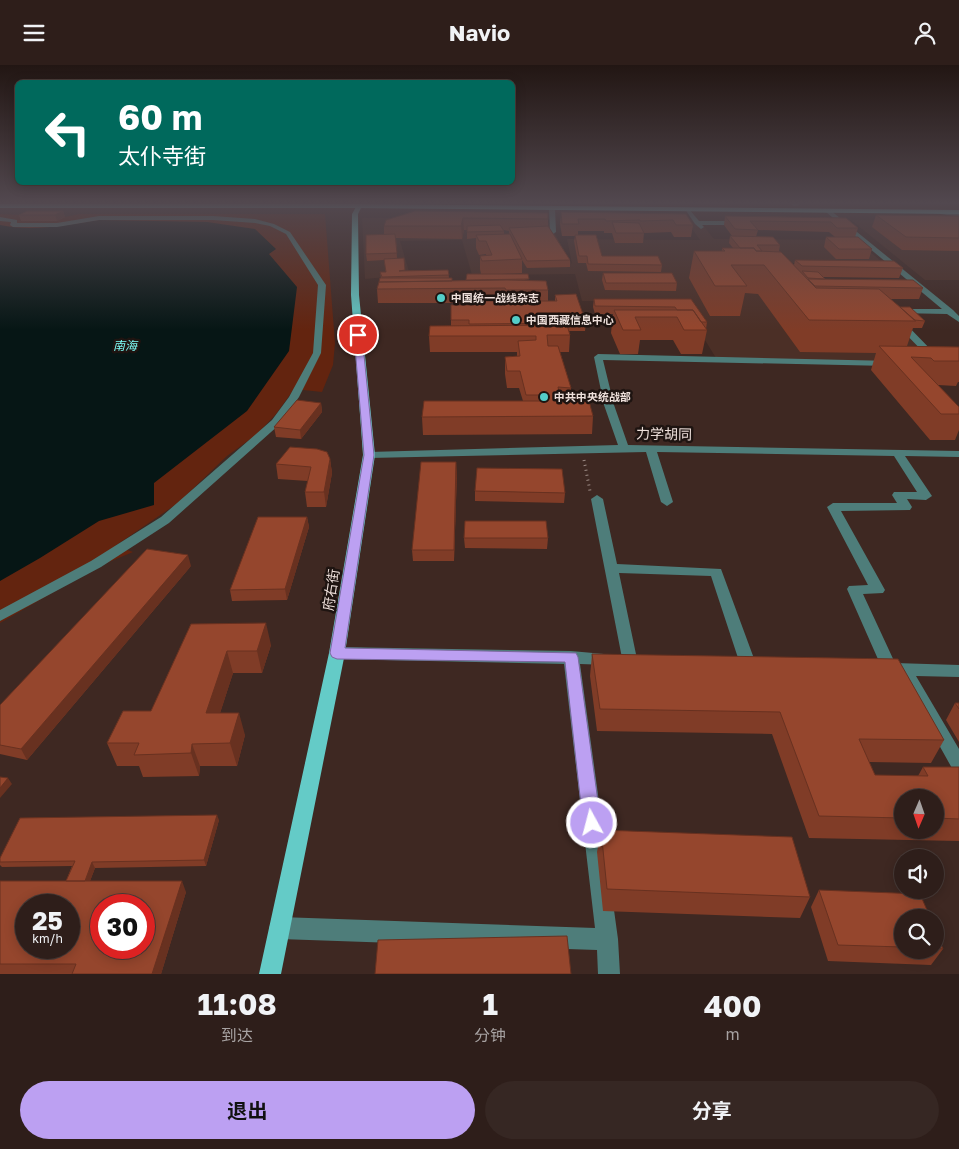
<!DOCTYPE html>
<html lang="zh">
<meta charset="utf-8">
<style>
body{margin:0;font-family:"Golos Text","Noto Sans SC",sans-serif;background:#362723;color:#f1f3f6;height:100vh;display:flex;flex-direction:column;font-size:19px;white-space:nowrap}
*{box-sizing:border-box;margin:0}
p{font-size:16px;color:#a7a2a2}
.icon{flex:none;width:28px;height:28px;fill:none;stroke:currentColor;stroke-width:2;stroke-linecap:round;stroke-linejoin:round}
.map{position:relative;height:909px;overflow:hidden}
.panel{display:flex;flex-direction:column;background:#2e1e1a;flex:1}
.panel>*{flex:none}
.hud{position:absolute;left:15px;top:15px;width:500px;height:105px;border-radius:8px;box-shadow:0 2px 12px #0003,0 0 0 1px #493c39;background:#00695c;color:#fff;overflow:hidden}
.needle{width:32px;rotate:182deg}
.tools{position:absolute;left:894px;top:724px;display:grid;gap:10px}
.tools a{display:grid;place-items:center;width:50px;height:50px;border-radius:50%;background:#2e1e1a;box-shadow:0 2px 12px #0003,0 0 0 1px #493c39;font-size:25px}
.speed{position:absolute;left:15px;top:829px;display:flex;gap:10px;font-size:25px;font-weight:700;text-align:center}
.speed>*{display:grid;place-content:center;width:65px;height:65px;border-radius:50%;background:#2e1e1a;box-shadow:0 2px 12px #0003,0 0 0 1px #493c39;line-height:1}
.speed small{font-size:12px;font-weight:400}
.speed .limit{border:8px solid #d22;background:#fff;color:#111}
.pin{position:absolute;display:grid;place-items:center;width:42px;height:42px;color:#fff;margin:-21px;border:2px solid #fff;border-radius:50%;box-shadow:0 1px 5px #0007}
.me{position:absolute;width:55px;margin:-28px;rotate:353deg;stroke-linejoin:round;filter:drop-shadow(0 0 4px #0008)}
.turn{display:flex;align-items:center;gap:18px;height:105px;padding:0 20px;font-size:22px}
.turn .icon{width:65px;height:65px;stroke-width:2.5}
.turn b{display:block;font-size:35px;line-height:42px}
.eta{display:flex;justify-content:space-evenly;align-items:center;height:85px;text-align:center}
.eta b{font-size:30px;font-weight:700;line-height:35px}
.button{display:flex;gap:10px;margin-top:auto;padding:10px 20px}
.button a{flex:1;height:58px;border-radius:30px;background:#bca0f2;color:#111;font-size:20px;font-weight:700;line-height:58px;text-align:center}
.button a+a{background:#362723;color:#f1f3f6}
header{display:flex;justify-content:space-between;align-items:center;height:65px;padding:0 20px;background:#2e1e1a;font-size:22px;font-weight:700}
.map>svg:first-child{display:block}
.built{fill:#4b2f26}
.green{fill:#63240f}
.water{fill:#061615}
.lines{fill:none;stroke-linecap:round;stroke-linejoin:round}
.path{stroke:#9a8882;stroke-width:3;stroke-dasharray:1 4;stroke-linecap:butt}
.minor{fill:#4e7d7a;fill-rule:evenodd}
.major{fill:#64cbc7;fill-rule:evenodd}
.highway{fill:#6beae5;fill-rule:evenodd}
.wall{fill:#803c27;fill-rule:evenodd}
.shaded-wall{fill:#683120}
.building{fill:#95462d;stroke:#683120;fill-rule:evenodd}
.route{fill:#bca0f2;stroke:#7a689d}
.poi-dot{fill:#54cdc8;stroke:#1e1411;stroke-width:2}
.labels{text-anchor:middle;stroke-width:5;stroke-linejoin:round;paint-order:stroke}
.far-poi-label{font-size:11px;font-weight:bold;fill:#eddfda;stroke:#1e1411;text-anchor:start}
.far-water-label{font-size:12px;font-style:italic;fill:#7dfdf7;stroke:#1e1411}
.street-label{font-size:14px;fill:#eddfda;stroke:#1e1411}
</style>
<header><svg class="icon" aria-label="menu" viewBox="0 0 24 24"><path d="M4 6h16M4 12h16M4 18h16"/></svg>Navio<svg class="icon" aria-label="person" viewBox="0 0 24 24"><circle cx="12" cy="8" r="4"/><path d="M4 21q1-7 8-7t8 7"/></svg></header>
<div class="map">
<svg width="959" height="909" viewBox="0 0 959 909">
<rect width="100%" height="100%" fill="#3e2822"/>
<path class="built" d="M362,153H546L572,199L567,174L700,175L685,154H698L714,174L855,175L885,199L778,198L820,245H881L936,299L716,293L681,236H582L575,209L472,210L462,175L400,176L410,210L365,214Z
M851,155L959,156V215H925Z"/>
<path class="green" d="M0,149L65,152L79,149H325L335,278L333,300L322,327L294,324L276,349L256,370L227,391L178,438L115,481L133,487L97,502L0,558Z"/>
<path class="water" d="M99,155L207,157L255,164L276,184L269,189L297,222L289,286L247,346L154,418V440L99,456L40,493L0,516V160C32,167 67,160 99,155Z"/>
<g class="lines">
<path class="path" d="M584,395L590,426"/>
<path class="minor" d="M791,138H797L799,140L794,141Z
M552,141L555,143L556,167L553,169L550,167L549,143Z
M685,144H689L699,156H740L743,158L740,160H702L704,162L701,164L695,159Z
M826,145H830L953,245L959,251V257L947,249L897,248L896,246L900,244H942L826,147Z
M937,145L959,148V152L935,148Z
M99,151H213L255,154L274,159L290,167L326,220L321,288L299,332L280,359L169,458L101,502L0,556V545L91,496L161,452L272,355L289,332L313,288L318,220L286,169L270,161L255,158L213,155H99L57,162H13L10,160L11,157L0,156V152L17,155V158H57Z
M897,256H903L936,290V294H930L897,260Z
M598,289L892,296V300L889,301L603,295L614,340L628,380L959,386V392L905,391L932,431L926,435L907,434L912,442L910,445L841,446L885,525L883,528L863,529L895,598L959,600V612L916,611L959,684V708L953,705L900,610L881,608L879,604L881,601L847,524L849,521L868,520L827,442L833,438H897L892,430L894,427H917L894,391L657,387L673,437L667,441L661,437L646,387L369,393L363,390L369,387L618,380L604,340L594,292Z
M597,430L603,434L617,499L721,504L756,599L754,603L748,605L742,603L740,599L711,511L619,508L637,594L635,598L629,600L623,598L591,434Z
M337,582L571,586L615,590L617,594L615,598L609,600L580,599L618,874L620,909H598L597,885L280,874L272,871L269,863L272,855L280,852L595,863L564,599L337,594L332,592L329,588L332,584Z"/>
<path class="major" d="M357,140L362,141L358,149L359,230L375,390L345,588L281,909H259L329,588L363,390L351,230L352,149Z"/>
<path class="highway" d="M0,139H359L959,145V149L359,143H0Z"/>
</g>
<path class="wall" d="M63,146L65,152L57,156H21L19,150Z
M415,146L548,148V161L570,195V202L527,203L522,195V208L501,209L529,215L548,225V236H555V230L586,258L585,266H569L570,270L569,287H560L571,323L570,336L593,351L592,369L423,370L422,352L523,336L519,323H507L505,309V292L517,291V287H430L429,271L451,261V240H469V238H378L377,224L381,213L380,207H386L384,195L367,196L366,189L384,169V161ZM464,165H467V174L476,173V183L479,190L486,189V190L480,191V204L481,209L466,215L452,216L449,213L448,205L405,206L397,193L396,173L462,174ZM504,165L509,166V169H504Z
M561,147L686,149L693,160L691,172H674L671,167L644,168L643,178H615L612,168H604V166H578V170L602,191L662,200L661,207L588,206L586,198H578L574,176L575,171H562L560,159Z
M876,150L959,151V186L902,185L872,162Z
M725,151L846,153L858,163L855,172L872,184L869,194H836L824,182L826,172H835L829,167L758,165L756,172L780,180L779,186L794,200L795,195L903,203L899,213L823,212L825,214L923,223L919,234H890L900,242L925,256L922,263H913L907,281L959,282V317H958L956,321L938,320L959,342V365L955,375H930L871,305L876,288L800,287L758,229L745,228L740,251H710L689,213L694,186H722V183H733L729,178L730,171H732L724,160Z
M603,208L677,218L676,226L605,225L602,215Z
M594,234H691L707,257L706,264L707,265L702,289H681L673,275H640L638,289H620L611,268L613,249H595L593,242Z
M321,338L322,347L301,374L276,372L274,362Z
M330,394L332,408L326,442H307L305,427L308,416L278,414L276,399Z
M457,407L454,496H413L412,485Z
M475,426L565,428L564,438L475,436Z
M307,452L309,462L287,535L232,536L230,525Z
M464,473H548L547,484L465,483Z
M191,501L27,695L0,689V640Z
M191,559L271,580L262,608H233L220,648L245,670L237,701H200L199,711L143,712L139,701H117L107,678L151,646Z
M592,589L944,675L931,698L869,697L875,710L918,711L923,702H959V776L809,773L772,669L597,666L590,611ZM902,732H935V765H902Z
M955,638H959V677L946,655Z
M219,755L206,801L95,803L90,816L186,827L161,909H0V816H66L72,801L2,802L0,800V793Z
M601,765L810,832L800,853L603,846L597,787Z
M819,825L902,852V885H935V865L943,884L931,900L828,896L811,842Z"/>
<path class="shaded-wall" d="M63,146L65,152L57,156L55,150Z
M463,153L464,165L462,174L461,161Z
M321,338L322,347L301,374L300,365Z
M330,394L332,408L326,442L324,427Z
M456,397L457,407L454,496V485Z
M307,452L309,462L287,535L285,524Z
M188,490L191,501L27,695L21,684Z
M266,558L271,580L262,608L257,586Z
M227,586L233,608L213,670L206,648Z
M239,648L245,670L237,701L230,678Z
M192,679L200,701L199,711L191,688Z
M8,713L12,719L0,733V723Z
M217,750L219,755L206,801L204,795Z
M92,797L95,803L87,824L84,819Z
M182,816L186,827L161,909H152Z"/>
<path class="building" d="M27,146H63L55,150H19Z
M415,146L548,148V154L463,153L461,161H384L386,155Z
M561,147L686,149L693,160H676L673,155L640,156V155L606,156L605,154H578L579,159H562Z
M876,150L959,151V173L906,172Z
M725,151L846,153L858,163H837L831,157L750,156L758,165L735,164Z
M612,157L639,158L644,168H616Z
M500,160L504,166L467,167V161Z
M548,161L570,195L527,196L509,163Z
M395,169L397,188L366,189V170Z
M510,169L522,194L482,196L480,191L492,190L486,176H479L476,170Z
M575,170H596L602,191H658L662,200L588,199L587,191H579Z
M730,171L773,172L780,180H757L762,186H756L754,183H740Z
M826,172H858L872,184H839Z
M722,183H754L756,186L781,187L816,223L879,224L916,256L809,255L764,200H731L747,221H715L694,186H725Z
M404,193L405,205L399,206L448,205L449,210L382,212L380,207H386L384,194Z
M795,195L894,196L903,203L802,201Z
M802,206L818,207L825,214L808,213Z
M603,208H672L677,218H606Z
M467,209H528L529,214L466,215Z
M380,213H452V216L379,217Z
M808,214L913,215L923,223L815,221Z
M507,215L546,216L548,225H506L505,223L377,224L379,217Z
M576,229L586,258L469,259V255H451V240H469V236H557L555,230Z
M594,234H691L707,257H701L693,245H677L675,242L595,241Z
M900,242H910L925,256L914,255Z
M614,245H693L707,265H684L677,252H635L641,265H623Z
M567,260L570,270H547L548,281H558L571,323L558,322L561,336H589L593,351L422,352L424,336H548L546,330H526L520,306H507L505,292L520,291L518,276L536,275V271H429L430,261Z
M879,281L959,282V296H934L931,293L911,292L959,342V349H941Z
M297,335L321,338L300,365L274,362Z
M290,382L317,384L327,387L330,394L324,427H305L311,402L276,399Z
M421,397H456L454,485H412Z
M477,403L562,404L565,428L475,426Z
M258,452H307L285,524L230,525Z
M465,456H546L548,473H464Z
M147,484L188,490L21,684L0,680V640Z
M266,558L257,586H227L206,648H239L230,678L192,679L191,688L134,690L139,678H107L123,646H151L191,559Z
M592,589L898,594L944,675L859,674L875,710L928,711L923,702H959V754L935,753V732H902V753L819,751L780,647L600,644Z
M955,638H959V644Z
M0,712L8,713L0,723Z
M217,750L204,795L92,797L85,816H66L75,796L0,797V793L20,753Z
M601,765L792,772L810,832L607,824Z
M0,816H182L152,909H72L76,899H0ZM26,840H69V882H26ZM101,840H144V882H101Z
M819,825L920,829L930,852H902V882L838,880Z
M935,865L943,884L935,883Z
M567,871L571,909H375L378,875Z"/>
<linearGradient id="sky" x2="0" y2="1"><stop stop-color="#221613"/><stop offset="0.52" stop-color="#52484f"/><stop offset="1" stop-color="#52484f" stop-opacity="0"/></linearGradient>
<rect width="959" height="265" fill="url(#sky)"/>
<path class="route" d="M358,268L362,270L374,390L345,583L576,588L578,592L601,758L598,764L592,766L586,764L583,758L565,597L337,594L332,592L330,588L364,390L354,270Z"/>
<g class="poi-dot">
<circle cx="441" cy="233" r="5"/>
<circle cx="516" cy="255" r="5"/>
<circle cx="544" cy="332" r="5"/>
</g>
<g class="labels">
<g class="far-poi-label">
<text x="451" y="237">中国统一战线杂志</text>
<text x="526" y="259">中国西藏信息中心</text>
<text x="554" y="336">中共中央统战部</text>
</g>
<g class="far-water-label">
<text x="125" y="285">南海</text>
</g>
<g class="street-label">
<text transform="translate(664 369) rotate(1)" y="5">力学胡同</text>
<text transform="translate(331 525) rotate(-81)" y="5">府右街</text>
</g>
</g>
</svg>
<div class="tools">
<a><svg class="needle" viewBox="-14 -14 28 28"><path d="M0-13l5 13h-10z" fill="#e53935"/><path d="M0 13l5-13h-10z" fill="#a7a2a2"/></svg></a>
<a><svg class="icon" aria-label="sound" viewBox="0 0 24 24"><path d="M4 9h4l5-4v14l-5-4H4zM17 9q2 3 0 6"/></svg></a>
<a><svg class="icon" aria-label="search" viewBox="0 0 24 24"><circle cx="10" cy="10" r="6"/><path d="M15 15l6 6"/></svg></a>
</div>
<div class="speed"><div>25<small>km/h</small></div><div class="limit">30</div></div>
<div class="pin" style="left:358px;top:270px;background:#d93025"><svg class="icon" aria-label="arrive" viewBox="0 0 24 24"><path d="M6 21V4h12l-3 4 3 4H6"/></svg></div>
<svg class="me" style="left:592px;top:758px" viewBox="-20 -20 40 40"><circle r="17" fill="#bca0f2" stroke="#fff" stroke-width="3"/><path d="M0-11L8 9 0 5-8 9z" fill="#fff"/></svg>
<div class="hud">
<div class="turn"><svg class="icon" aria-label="left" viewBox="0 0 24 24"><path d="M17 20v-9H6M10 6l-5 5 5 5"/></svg><div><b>60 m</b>太仆寺街</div></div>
</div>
</div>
<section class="panel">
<div class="eta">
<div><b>11:08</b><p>到达</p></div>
<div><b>1</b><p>分钟</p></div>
<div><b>400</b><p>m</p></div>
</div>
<div class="button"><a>退出</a><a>分享</a></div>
</section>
